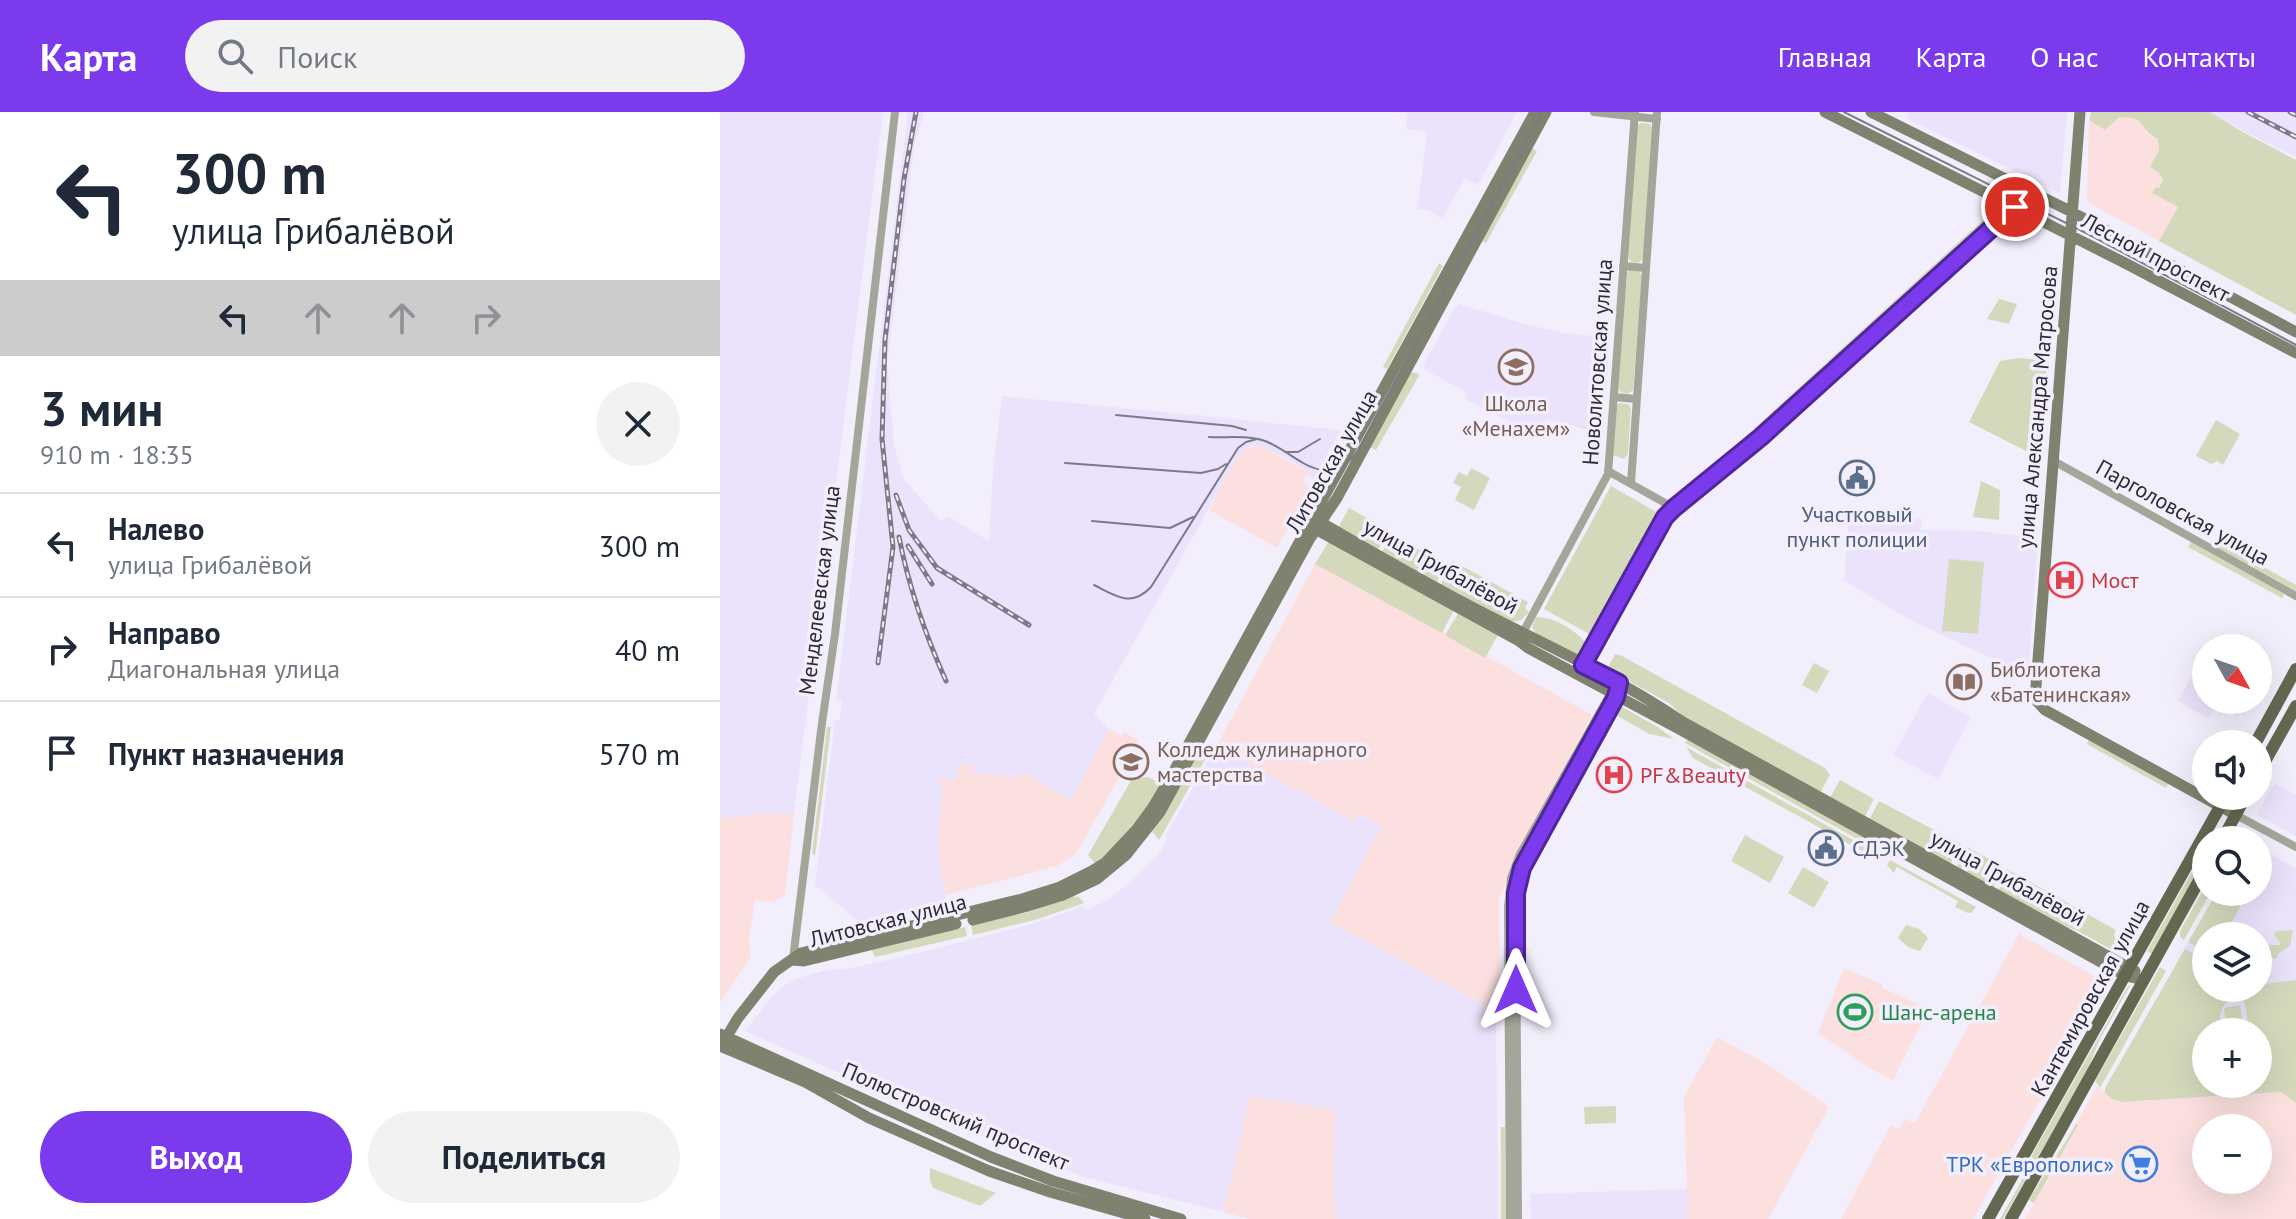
<!DOCTYPE html>
<html lang="ru">
<meta charset="utf-8">
<style>
body{margin:0;font-family:"PT Sans",sans-serif;background:#f2f2f3;color:#1f2937;height:100vh;display:flex;flex-direction:column;font-size:30px;white-space:nowrap}
*{box-sizing:border-box;margin:0}
p{font-size:26px;color:#747a83}
.icon{flex:none;width:44px;height:44px;fill:none;stroke:currentColor;stroke-width:2;stroke-linecap:round;stroke-linejoin:round}
.map{position:relative;flex:1;overflow:hidden}
.drawer{display:flex;flex-direction:column;background:#fff;width:720px}
.drawer>*{flex:none}
.guide{background:#fff;color:#1f2937;overflow:hidden}
.needle{width:52px;rotate:130deg}
.fabs{position:absolute;left:1472px;top:522px;display:grid;gap:16px}
.fabs a{display:grid;place-items:center;width:80px;height:80px;border-radius:50%;background:#fff;box-shadow:0 8px 32px #0002;font-size:40px}
.pin{position:absolute;display:grid;place-items:center;width:68px;height:68px;color:#fff;margin:-34px;border:4px solid #fff;border-radius:50%;box-shadow:0 2px 8px #0007}
.me{position:absolute;width:88px;margin:-44px;rotate:0deg;stroke-linejoin:round;filter:drop-shadow(0 0 6px #0008)}
.turn{display:flex;align-items:center;gap:28px;height:168px;padding:0 40px;font-size:36px}
.turn .icon{width:104px;height:104px;stroke-width:2.5}
.turn b{display:block;font-size:56px;line-height:68px}
.lanes{display:flex;align-items:center;height:76px;padding:0 40px;background:#0003;justify-content:center;gap:40px;direction:ltr}
.lanes .off{opacity:.35}
.round{display:grid;place-items:center;flex:none;width:84px;height:84px;border-radius:42px;background:#f2f2f3}
.headline{display:flex;align-items:center;justify-content:space-between;height:136px;padding:0 40px}
h1{font-size:48px;font-weight:700;line-height:60px}
.action{display:flex;gap:16px;margin-top:auto;padding:16px 40px}
.action a{flex:1;height:92px;border-radius:48px;background:#7c3aed;color:#fff;font-size:32px;font-weight:700;line-height:92px;text-align:center}
.action a+a{background:#f2f2f3;color:#1f2937}
ul{padding:0;list-style:none}
li{display:flex;align-items:center;gap:24px;height:104px;padding:0 40px;border-top:2px solid #e0e1e3}
li div{flex:1}
li b{display:block;font-size:30px}
li em{font-style:normal}
header{display:flex;align-items:center;gap:48px;box-sizing:border-box;height:112px;padding:0 40px;background:#7c3aed;color:#fff}
header strong{font-size:38px}
nav{display:flex;gap:44px;margin-inline-start:auto;font-size:28px}
.search{width:560px;height:72px;background:#f2f2f3;display:flex;align-items:center;gap:20px;box-sizing:border-box;padding:0 28px;border-radius:44px;color:#747a83;font-size:30px}
main{display:flex;flex:1;min-height:0}
.map>svg:first-child{display:block}
.commercial{fill:#fbe0df;fill-rule:evenodd}
.built{fill:#ebe2fb;fill-rule:evenodd}
.green{fill:#d5d9bc;fill-rule:evenodd}
.lines{fill:none;stroke-linecap:round;stroke-linejoin:round}
.street{stroke:#a4a699;stroke-width:8}
.secondary{stroke:#7f826f;stroke-width:11}
.primary{stroke:#646851;stroke-width:12}
.tram{stroke:#7e7986;stroke-width:2}
.rail-casing{stroke:#7e7986;stroke-width:5}
.rail{stroke:#f3eefc;stroke-width:2;stroke-dasharray:6;stroke-linecap:butt}
.route-casing{stroke:#51269a;stroke-width:20}
.route{stroke:#7c3aed;stroke-width:14}
.labels{text-anchor:middle;stroke-width:7;stroke-linejoin:round;paint-order:stroke}
.street-label{font-size:22px;fill:#2f2a37;stroke:#f3eefc}
.education-label{font-size:22px;fill:#785e54;stroke:#f3eefc;text-anchor:start}
.service-label{font-size:22px;fill:#4e5e75;stroke:#f3eefc}
.health-label{font-size:22px;fill:#be3a42;stroke:#f3eefc;text-anchor:start}
.leisure-label{font-size:22px;fill:#27864d;stroke:#f3eefc;text-anchor:start}
.shop-label{font-size:22px;fill:#366cbe;stroke:#f3eefc;text-anchor:end}
</style>
<header>
<strong>Карта</strong>
<div class="search"><svg class="icon" aria-label="search" viewBox="0 0 24 24"><circle cx="10" cy="10" r="6"/><path d="M15 15l6 6"/></svg>Поиск</div>
<nav><a>Главная</a><a>Карта</a><a>О нас</a><a>Контакты</a></nav>
</header>
<main>
<section class="drawer">
<div class="guide">
<div class="turn"><svg class="icon" aria-label="left" viewBox="0 0 24 24"><path d="M17 20v-9H6M10 6l-5 5 5 5"/></svg><div><b>300 m</b>улица Грибалёвой</div></div>
<div class="lanes"><svg class="icon" aria-label="left" viewBox="0 0 24 24"><path d="M17 20v-9H6M10 6l-5 5 5 5"/></svg><svg class="icon off" aria-label="ahead" viewBox="0 0 24 24"><path d="M12 20V5M6 11l6-6 6 6"/></svg><svg class="icon off" aria-label="ahead" viewBox="0 0 24 24"><path d="M12 20V5M6 11l6-6 6 6"/></svg><svg class="icon off" aria-label="right" viewBox="0 0 24 24"><path d="M7 20v-9h11M14 6l5 5-5 5"/></svg></div>
</div>
<div class="headline"><div><h1>3 мин</h1><p>910 m · 18:35</p></div><a class="round"><svg class="icon" aria-label="close" viewBox="0 0 24 24"><path d="M6 6l12 12M18 6L6 18"/></svg></a></div>
<ul>
<li><svg class="icon" aria-label="left" viewBox="0 0 24 24"><path d="M17 20v-9H6M10 6l-5 5 5 5"/></svg><div><b>Налево</b><p>улица Грибалёвой</p></div><em>300 m</em></li>
<li><svg class="icon" aria-label="right" viewBox="0 0 24 24"><path d="M7 20v-9h11M14 6l5 5-5 5"/></svg><div><b>Направо</b><p>Диагональная улица</p></div><em>40 m</em></li>
<li><svg class="icon" aria-label="arrive" viewBox="0 0 24 24"><path d="M6 21V4h12l-3 4 3 4H6"/></svg><div><b>Пункт назначения</b></div><em>570 m</em></li>
</ul>
<div class="action"><a>Выход</a><a>Поделиться</a></div>
</section>
<div class="map">
<svg width="1576" height="1107" viewBox="0 0 1576 1107">
<rect width="100%" height="100%" fill="#f3eefc"/>
<path class="commercial" d="M1402,5H1411L1420,9L1426,15L1430,24L1438,27L1439,38L1430,55L1439,61L1451,92L1458,95L1439,129L1367,90L1369,8L1384,17L1394,8Z
M539,333L588,360L583,370L590,375L557,436L489,398L513,353L527,336Z
M595,452L734,526L872,603L795,743L779,789L780,893L770,896L610,810L634,709L496,635Z
M389,617L402,624L404,620L419,628L409,647L415,650L418,643L424,646L414,663L409,660L412,653L407,651L361,734L353,744L337,754L226,783L221,766L218,727L223,673L219,672L220,667L239,651L253,653V661L299,666L301,659L351,688Z
M38,702H74L65,783L54,790L35,788L29,826L31,845L0,891V706Z
M1299,822L1386,871L1253,1107H1121L1171,1013L1179,1017L1185,1007L1195,1011Z
M1124,856L1163,873L1162,876L1209,897L1173,968L1151,957L1098,921Z
M997,925L1045,951L1109,995L1048,1107H968L964,985Z
M1377,974L1392,987L1401,990L1561,980L1576,991V1107H1305L1358,1014L1356,1012ZM1486,1016H1538V1068H1486Z
M530,984L616,998L614,1091L617,1107H529L503,1100Z"/>
<path class="built" d="M0,0H163L74,702H38L0,706Z
M188,0H204L194,35L167,251L174,333L184,368L221,409L227,404L269,429L273,361L282,284L621,318L593,367L587,363L588,360L569,348L539,333L527,336L513,353L374,602L389,617L351,688L301,660L300,666L253,661V653L239,652L237,668L220,667L219,672L223,673L218,727L221,766L228,792L143,813L95,773L115,608H120L122,589H116L120,557Z
M688,0H797L758,73L745,66L723,106L708,98L698,97L707,20L686,17Z
M1189,0H1347L1340,81L1186,6Z
M1488,0H1576V45L1522,18Z
M739,192L804,212L845,221L890,226L883,322L826,307L820,321L804,317L747,288L746,280L704,257V252L733,199Z
M1130,396L1202,407L1201,418L1256,419L1318,426L1308,564L1193,509L1124,469Z
M1486,537V588H1527L1518,605L1497,593L1489,607L1458,589Z
M1208,581L1251,605L1218,667L1173,643Z
M496,634L634,709L638,701L662,714L610,810L770,896L776,914L778,1107H617L614,1091L615,998L530,984L503,1100L367,1066L258,1022L25,919L49,888L61,876L75,867L107,858L133,856L198,841L319,810L364,794L366,798L386,789L408,772L439,742L448,726L446,724Z
M1554,671L1576,683V724L1537,703Z
M1538,735L1576,756V940L1538,920H1491L1458,848L1497,780H1538ZM1486,824H1538V876H1486Z
M968,1077V1107H811L810,1082Z"/>
<path class="green" d="M1371,0H1490L1521,19L1576,48V203L1439,129L1458,95L1432,81L1436,75L1439,76L1443,68L1439,61L1430,55L1439,38L1438,27C1420,19 1425,1 1398,6L1385,18L1369,8Z
M921,11L930,12L932,16L923,147L918,151L911,150L908,146L917,14Z
M812,36L817,39L766,131L761,129Z
M1276,96L1281,99L1279,104L1113,254L1108,249Z
M719,151L723,154L667,257L663,255Z
M909,158H918L922,163L913,278L908,282L900,280L898,276L907,162Z
M1279,187L1297,192L1289,212L1267,207Z
M1299,246L1327,249L1319,342L1310,341L1249,310L1280,249Z
M1104,253L1106,256L1103,259L1104,261L1023,335L1020,336L1015,334Z
M691,260L700,262L656,338L649,335Z
M899,291L908,292L911,296L908,342L904,347L893,343L896,295Z
M1496,308L1520,322L1503,353L1497,349L1491,352L1476,344Z
M751,356L770,366L754,398L735,388L741,375L733,371L739,360L747,364Z
M1261,369L1280,378L1279,408L1253,405Z
M891,374L940,402L873,524L824,497Z
M629,396L669,418L658,438L618,416Z
M672,423L726,452L717,470L662,440Z
M609,429L734,498L722,521L595,452Z
M1471,430L1564,482L1562,486L1468,435Z
M1499,430L1576,473V479L1496,435Z
M1229,447L1264,450L1258,522L1222,519Z
M733,449L808,490L805,496L809,500L801,508L791,510L721,472Z
M739,500L778,523L765,546L725,523Z
M816,505C836,505 857,519 869,534L865,541L859,544L816,522L812,515Z
M895,542L902,544L1105,656L1110,663L1100,681L966,607L949,591L887,557Z
M1094,551L1109,559L1097,581L1082,573Z
M902,595L938,615L954,627L929,622L898,604L890,603L895,596Z
M886,610L890,612V614L827,729L821,726Z
M107,615H111L95,744L92,741Z
M968,627L1164,735V742L965,631Z
M1369,628L1448,672L1446,676L1367,632Z
M966,635L1162,744L1161,747L1158,748L973,646Z
M479,639L486,643L485,648L439,728L432,719Z
M428,665L442,672C425,703 403,729 376,752L368,743L412,667Z
M1120,668L1154,687L1144,706L1109,687Z
M1159,689L1241,732L1230,753L1149,708Z
M1025,723L1064,745L1050,771L1011,749Z
M1247,735L1282,754L1273,776L1236,756Z
M1486,735V748L1433,842L1427,839Z
M1170,748L1256,795L1251,801H1248L1235,795L1238,789L1177,755L1174,761L1167,753Z
M1083,755L1109,770L1094,796L1068,781Z
M1287,757L1396,818L1394,823L1397,829L1392,838L1358,819L1331,809L1278,780Z
M1486,773V780H1491L1464,828L1460,825V819Z
M1497,780H1510L1519,790L1520,795L1504,824H1486V840L1468,830Z
M352,784L359,785L364,791L318,807L253,823L251,813L305,801Z
M1186,813L1199,817L1208,826L1200,839L1188,835L1178,826Z
M245,815L247,824L155,845L152,838Z
M1573,818L1570,834L1559,841L1556,847L1545,842L1542,847H1538L1546,833H1560V830L1554,823L1556,819Z
M1465,837L1486,848V876H1510L1511,879L1519,876H1538V873L1576,868V991L1561,980L1401,990L1392,987L1385,981V976ZM1523,880L1529,920H1538V972H1486V920H1502C1496,901 1503,886 1523,880Z
M1440,855L1446,859L1380,976L1375,969Z
M1408,874H1410L1380,927L1367,959L1283,1107H1280L1301,1070L1314,1039Z
M1520,893L1524,920H1507L1504,896Z
M896,994V1011L865,1012L864,995Z
M1356,1012L1358,1013L1314,1091L1309,1088C1324,1062 1341,1038 1356,1012Z
M781,1015H785L786,1107H781Z
M210,1056L276,1081L260,1094L213,1076L210,1068Z"/>
<g class="lines">
<path class="street" d="M874,0L937,7
M903,154L926,156
M894,285L916,287
M1332,348L1576,484
M888,359L954,396
M911,371L937,0
M801,524L888,362L915,0
M862,555L945,405L954,396L1020,343L1295,95
M1516,703L1576,735
M73,847L102,611L115,522L175,0
M790,1107L788,795L791,766L800,742L893,577
M798,1107L796,796L799,768L807,745L897,579"/>
<path class="secondary" d="M1105,0L1405,151L1576,241
M1151,0L1352,100L1576,220
M1360,0L1315,587L1325,598L1516,703
M596,410L602,411C662,446 723,481 785,512C846,542 907,572 963,610L1415,859
M594,413L597,418L799,529L808,536L959,617L1406,864L1424,868
M253,808L304,795L343,783L377,767L406,743L440,700L589,428L617,386L826,0
M73,848L84,849L236,812
M0,922L271,1045L333,1069L461,1107
M0,934L85,970L149,1006L269,1059L330,1080L425,1107
M1,934L18,906L54,860L81,841L302,787L340,775L372,759L385,751L417,717L433,695L449,668L815,0"/>
<path class="primary" d="M1535,632L1576,557
M1538,662L1576,594
M1502,728L1526,684
M1268,1107L1506,684
M1291,1107L1486,756"/>
<path class="tram" d="M1124,0L1368,122L1576,233
M396,303L512,314L526,318
M489,325C507,326 529,323 545,329C558,334 571,344 583,351C627,376 641,333 658,301L822,0
M565,340H578L600,327
M345,351L481,361L498,357L506,352
M372,409L450,416L473,405
M374,473C396,484 411,496 431,475L518,336L526,330L537,327"/>
<g class="rail-casing">
<path id="rail" d="M1528,0L1576,25
M1570,0L1576,3
M176,383L189,418L217,456L309,513
M179,425C189,476 205,522 226,569
M188,434L212,472
M158,551L173,435L162,327L165,228L184,67L196,0"/>
</g>
<use href="#rail" class="rail"/>
</g>
<g class="lines">
<g class="route-casing">
<path id="route" d="M796,878V781L802,756L896,585L899,571L863,553L945,405L954,396L1041,325L1295,95"/>
</g>
<use href="#route" class="route"/>
</g>
<defs>
<g id="school-ring" transform="scale(1.8)"><circle r="9.5" fill="#f3eefc" stroke="#8d6e63" stroke-width="1.5"/><path d="M0-5L7-2L0 1L-7-2ZM-4 1L0 2.5L4 1V4Q0 6-4 4Z" fill="#8d6e63"/></g>
<g id="civic-ring" transform="scale(1.8)"><circle r="9.5" fill="#f3eefc" stroke="#5c6f8a" stroke-width="1.5"/><path d="M-.6-6.5H3V-4.5H.6V-3L4-1V1h2V6H-6V1h2V-1L-.6-3ZM-1.2 2.5V6h2.4V2.5Z" fill="#5c6f8a"/></g>
<g id="hospital-ring" transform="scale(1.8)"><circle r="9.5" fill="#f3eefc" stroke="#e0444e" stroke-width="1.5"/><path d="M-5-5h3v3.5h4V-5h3V5h-3V1.5h-4V5h-3Z" fill="#e0444e"/></g>
<g id="library-ring" transform="scale(1.8)"><circle r="9.5" fill="#f3eefc" stroke="#8d6e63" stroke-width="1.5"/><path d="M-6-4Q-3-5.5-.7-3.5V5Q-3 3-6 4ZM6-4Q3-5.5 .7-3.5V5Q3 3 6 4Z" fill="#8d6e63"/></g>
<g id="university-ring" transform="scale(1.8)"><circle r="9.5" fill="#f3eefc" stroke="#8d6e63" stroke-width="1.5"/><path d="M0-5L7-2L0 1L-7-2ZM-4 1L0 2.5L4 1V4Q0 6-4 4Z" fill="#8d6e63"/></g>
<g id="stadium-ring" transform="scale(1.8)"><circle r="9.5" fill="#f3eefc" stroke="#2e9e5b" stroke-width="1.5"/><path d="M0-5a6.5 5 0 1 0 0 10a6.5 5 0 1 0 0-10ZM-3.5-1.8h7v3.6h-7Z" fill="#2e9e5b"/></g>
<g id="supermarket-ring" transform="scale(1.8)"><circle r="9.5" fill="#f3eefc" stroke="#3f7fe0" stroke-width="1.5"/><path d="M-6-5.5h2.5l.6 2H6L4.5 2H-2.5L-4.4-4H-6ZM-1.5 3.2a1.3 1.3 0 1 0 .1 0ZM3 3.2a1.3 1.3 0 1 0 .1 0Z" fill="#3f7fe0"/></g>
</defs>
<g fill-rule="evenodd">
<use href="#school-ring" x="796" y="255"/>
<use href="#civic-ring" x="1137" y="366"/>
<use href="#hospital-ring" x="1345" y="468"/>
<use href="#library-ring" x="1244" y="570"/>
<use href="#university-ring" x="411" y="650"/>
<use href="#hospital-ring" x="894" y="663"/>
<use href="#civic-ring" x="1106" y="736"/>
<use href="#stadium-ring" x="1135" y="900"/>
<use href="#supermarket-ring" x="1420" y="1052"/>
</g>
<g class="labels">
<g class="street-label">
<text transform="translate(1436 145) rotate(28)" y="8">Лесной проспект</text>
<text transform="translate(877 250) rotate(-86)" y="8">Новолитовская улица</text>
<text transform="translate(1317 295) rotate(-85)" y="8">улица Александра Матросова</text>
<text transform="translate(611 349) rotate(-60)" y="8">Литовская улица</text>
<text transform="translate(1463 400) rotate(29)" y="8">Парголовская улица</text>
<text transform="translate(721 454) rotate(29)" y="8">улица Грибалёвой</text>
<text transform="translate(99 478) rotate(-83)" y="8">Менделеевская улица</text>
<text transform="translate(1288 766) rotate(29)" y="8">улица Грибалёвой</text>
<text transform="translate(168 808) rotate(-14)" y="8">Литовская улица</text>
<text transform="translate(1370 886) rotate(-61)" y="8">Кантемировская улица</text>
<text transform="translate(236 1004) rotate(23)" y="8">Полюстровский проспект</text>
</g>
<g class="education-label">
<text x="796" y="299" text-anchor="middle">Школа<tspan x="796" dy="25">«Менахем»</tspan></text>
<text x="1270" y="565">Библиотека<tspan x="1270" dy="25">«Батенинская»</tspan></text>
<text x="437" y="645">Колледж кулинарного<tspan x="437" dy="25">мастерства</tspan></text>
</g>
<g class="service-label">
<text x="1137" y="410">Участковый<tspan x="1137" dy="25">пункт полиции</tspan></text>
<text x="1132" y="744" text-anchor="start">СДЭК</text>
</g>
<g class="health-label">
<text x="1371" y="476">Мост</text>
<text x="920" y="671">PF&amp;Beauty</text>
</g>
<g class="leisure-label">
<text x="1161" y="908">Шанс-арена</text>
</g>
<g class="shop-label">
<text x="1394" y="1060">ТРК «Европолис»</text>
</g>
</g>
</svg>
<div class="fabs">
<a><svg class="needle" viewBox="-14 -14 28 28"><path d="M0-13l5 13h-10z" fill="#e53935"/><path d="M0 13l5-13h-10z" fill="#747a83"/></svg></a>
<a><svg class="icon" aria-label="sound" viewBox="0 0 24 24"><path d="M4 9h4l5-4v14l-5-4H4zM17 9q2 3 0 6"/></svg></a>
<a><svg class="icon" aria-label="search" viewBox="0 0 24 24"><circle cx="10" cy="10" r="6"/><path d="M15 15l6 6"/></svg></a>
<a><svg class="icon" aria-label="layers" viewBox="0 0 24 24"><path d="M12 4l9 5-9 5-9-5zM3 14l9 5 9-5"/></svg></a>
<a>+</a>
<a>−</a>
</div>
<div class="pin" style="left:1295px;top:95px;background:#d93025"><svg class="icon" aria-label="arrive" viewBox="0 0 24 24"><path d="M6 21V4h12l-3 4 3 4H6"/></svg></div>
<svg class="me" style="left:796px;top:878px" viewBox="-20 -20 40 40"><path d="M0-17L14 15 0 8-14 15z" fill="#7c3aed" stroke="#fff" stroke-width="4"/></svg>
</div>
</main>
